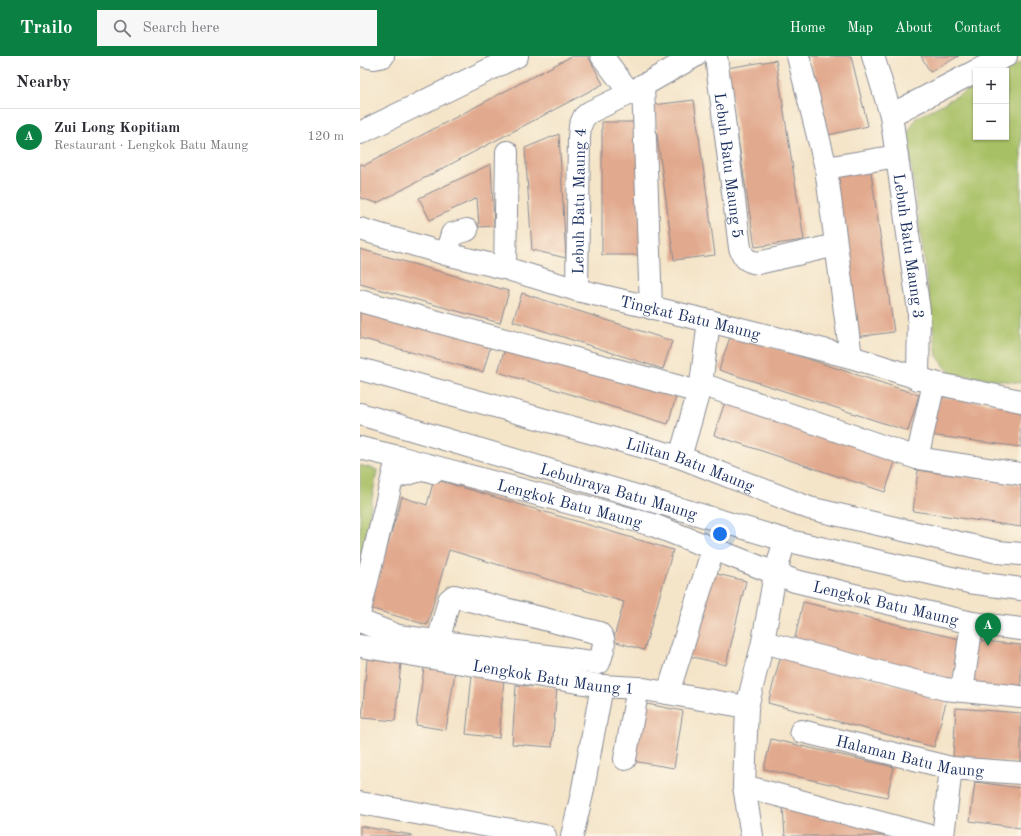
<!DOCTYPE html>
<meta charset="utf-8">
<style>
body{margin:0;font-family:"Old Standard TT",serif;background:#f7f7f7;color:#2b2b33}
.controls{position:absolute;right:12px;top:12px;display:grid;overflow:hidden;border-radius:0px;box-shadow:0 1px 3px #0004}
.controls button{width:36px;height:36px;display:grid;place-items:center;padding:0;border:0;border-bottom:1px solid #e1e1e2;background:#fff;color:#2b2b33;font:20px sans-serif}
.you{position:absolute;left:360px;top:478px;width:14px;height:14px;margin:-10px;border:3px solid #fff;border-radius:50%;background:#1a73e8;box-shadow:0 0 0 6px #1a73e833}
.badge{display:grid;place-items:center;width:26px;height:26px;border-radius:50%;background:#0b8043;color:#fff;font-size:13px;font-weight:700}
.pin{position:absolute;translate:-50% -33px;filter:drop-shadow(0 1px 2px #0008)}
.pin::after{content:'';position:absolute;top:21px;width:14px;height:12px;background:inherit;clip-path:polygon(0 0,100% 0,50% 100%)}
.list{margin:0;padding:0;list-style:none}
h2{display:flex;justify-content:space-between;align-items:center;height:52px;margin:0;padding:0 16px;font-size:17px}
h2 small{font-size:13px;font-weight:400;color:#7c7c81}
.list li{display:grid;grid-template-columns:26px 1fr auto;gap:12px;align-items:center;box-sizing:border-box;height:56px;padding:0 16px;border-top:1px solid #e1e1e2}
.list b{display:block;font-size:15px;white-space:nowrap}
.list p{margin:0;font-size:13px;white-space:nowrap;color:#7c7c81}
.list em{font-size:13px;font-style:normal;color:#7c7c81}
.icon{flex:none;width:22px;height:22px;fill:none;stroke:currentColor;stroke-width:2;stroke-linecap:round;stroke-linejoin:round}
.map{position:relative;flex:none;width:661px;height:780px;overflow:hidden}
header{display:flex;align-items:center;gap:24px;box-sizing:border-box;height:56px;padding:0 20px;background:#0b8043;color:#fff}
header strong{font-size:19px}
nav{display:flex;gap:22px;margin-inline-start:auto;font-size:14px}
.search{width:280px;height:36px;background:#f7f7f7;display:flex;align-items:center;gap:10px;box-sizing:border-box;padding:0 14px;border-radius:0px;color:#7c7c81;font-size:15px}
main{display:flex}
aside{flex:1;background:#fff}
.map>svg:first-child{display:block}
</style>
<header>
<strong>Trailo</strong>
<div class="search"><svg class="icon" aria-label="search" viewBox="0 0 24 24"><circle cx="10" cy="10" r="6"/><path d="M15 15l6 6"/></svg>Search here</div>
<nav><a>Home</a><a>Map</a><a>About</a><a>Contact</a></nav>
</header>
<main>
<aside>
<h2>Nearby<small></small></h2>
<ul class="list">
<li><span class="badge">A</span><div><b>Zui Long Kopitiam</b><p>Restaurant · Lengkok Batu Maung</p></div><em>120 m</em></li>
</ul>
</aside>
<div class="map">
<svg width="661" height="780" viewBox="0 0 661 780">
<rect width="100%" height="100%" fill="#fcf5e5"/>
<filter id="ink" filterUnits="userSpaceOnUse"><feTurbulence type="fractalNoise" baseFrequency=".025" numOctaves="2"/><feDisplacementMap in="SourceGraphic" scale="8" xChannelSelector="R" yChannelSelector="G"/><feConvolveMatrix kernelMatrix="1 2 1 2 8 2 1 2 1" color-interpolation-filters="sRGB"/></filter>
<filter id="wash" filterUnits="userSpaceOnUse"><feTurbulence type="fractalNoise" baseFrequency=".012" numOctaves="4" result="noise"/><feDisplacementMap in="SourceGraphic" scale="16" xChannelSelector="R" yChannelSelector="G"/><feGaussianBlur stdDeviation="0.9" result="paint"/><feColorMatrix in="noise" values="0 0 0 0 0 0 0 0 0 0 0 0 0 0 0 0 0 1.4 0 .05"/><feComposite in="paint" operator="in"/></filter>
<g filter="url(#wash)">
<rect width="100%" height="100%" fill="#f4e4c8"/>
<path fill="#a7c065" stroke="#617862" d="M661,6V327L591,318L577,300L547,79L556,62L616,30V81H646V15H644Z
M0,409L17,414L0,513Z"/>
<g id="blocks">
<path fill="#e1a98d" d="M212,0H228L243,28L17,147L0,142V108L5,109Z
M450,0H491L508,70L468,79Z
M561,0H599L570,16Z
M416,4L444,184L395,191L367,12Z
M334,44L355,199L314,204L293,49Z
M242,66H280L281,199H242Z
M199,78L206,202L172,194L165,92Z
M131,108L134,170L119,171L117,142L70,164L59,142Z
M510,110L534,276L495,281L471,115Z
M0,193L149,235L140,267L0,228Z
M162,237L312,285L303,313L153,265Z
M0,249L132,286L123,316L0,282Z
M371,278L559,339L548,375L359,314Z
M146,289L316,341L308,368L138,316Z
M574,340L661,351V391L569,379Z
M366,343L537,400L525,436L354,379Z
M558,414L661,429V471L553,455Z
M74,423L313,494L284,594L253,585L264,546L89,494L67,569L9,552L42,441L67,449Z
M349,516L386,525L366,609L329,600Z
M443,546L599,583L593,626L433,591Z
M613,584L661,589V637L611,632Z
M421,599L587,643L574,691L408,647Z
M7,603L41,607L35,665L2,662Z
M64,612L95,616L86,674L56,669Z
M112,619L144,623L139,682L106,678Z
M156,629L197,632L192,691L152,688Z
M282,647L323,655L314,712L272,705Z
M596,652L661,657V707L593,702Z
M411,683L534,711L527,741L404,713Z
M615,726L661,732V772L610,765Z
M423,752L552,779V780H425Z
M0,770L52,779V780H0Z"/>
</g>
</g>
<g filter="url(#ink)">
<use href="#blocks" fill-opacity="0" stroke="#888a93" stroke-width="1"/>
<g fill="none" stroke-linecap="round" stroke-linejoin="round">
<g stroke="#888a93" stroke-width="24">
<g id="minor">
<path d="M5,0L14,2L23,0"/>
<path d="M242,0L270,37"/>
<path id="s1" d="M356,0L380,192C384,203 387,205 398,207L476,189"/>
<path d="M438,0L466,112L491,301"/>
<path id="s2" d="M513,0L531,59L559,255L558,323"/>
<path d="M616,15L646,0"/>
<path d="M283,29L291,252"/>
<path d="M531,59L616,15"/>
<path d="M0,77L157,0"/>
<path d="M466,112L537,100"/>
<path id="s3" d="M0,173L86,198L145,212L217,234L349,265L491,301L574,327L661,345"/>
<path d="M86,198L92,178L107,174"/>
<path d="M145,212L147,96"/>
<path id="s4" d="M217,234L219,82L220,70L224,61L230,56L270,37L335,0"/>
<path d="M0,245L339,336"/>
<path id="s5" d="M0,313L320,401L449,452L638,496L661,498"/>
<path d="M341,328L557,402L661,418"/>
<path id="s6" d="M0,358L425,484L609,526L661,533"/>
<path id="s7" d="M0,392L38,401L293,469L435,525L612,567L661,573"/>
<path d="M320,401L341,328L349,265"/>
<path d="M557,402L574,327"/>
<path d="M33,422L65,413L74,416"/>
<path d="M0,554L36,407"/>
<path d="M0,565L38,580L239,607C242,597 248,585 239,577L94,540L89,544L78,586"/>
<path d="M403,586L585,633L661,641"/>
<path id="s8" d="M0,590L242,630L278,632L387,651"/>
<path d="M602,635L612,567"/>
<path d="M308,637L353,493"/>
<path id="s9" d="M441,675L591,712L661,717"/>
<path d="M265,703L278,632"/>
<path d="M384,730L570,780"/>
<path d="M0,747L185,780"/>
<path d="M212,780L222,738L242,630"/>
<path d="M392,780L384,730L387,651L403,586L415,518L425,484"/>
<path d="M583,780L591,712"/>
</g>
</g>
<use href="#minor" stroke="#fff" stroke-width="22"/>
</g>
</g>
<g text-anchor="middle" stroke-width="3" stroke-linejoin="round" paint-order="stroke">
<g font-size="16" fill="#1b2f5e" stroke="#fcf5e5">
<text dy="6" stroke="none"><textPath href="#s1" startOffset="110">Lebuh Batu Maung 5</textPath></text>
<text dy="6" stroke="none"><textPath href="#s4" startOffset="89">Lebuh Batu Maung 4</textPath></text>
<text dy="6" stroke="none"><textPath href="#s2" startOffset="194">Lebuh Batu Maung 3</textPath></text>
<text dy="6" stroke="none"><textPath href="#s3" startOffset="342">Tingkat Batu Maung</textPath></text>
<text dy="6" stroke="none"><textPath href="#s5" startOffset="344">Lilitan Batu Maung</textPath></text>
<text dy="6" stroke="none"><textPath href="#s6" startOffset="270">Lebuhraya Batu Maung</textPath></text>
<text dy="6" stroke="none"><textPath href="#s7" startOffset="217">Lengkok Batu Maung</textPath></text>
<text dy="6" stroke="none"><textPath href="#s7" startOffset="549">Lengkok Batu Maung</textPath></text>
<text dy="6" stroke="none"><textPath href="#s8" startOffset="196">Lengkok Batu Maung 1</textPath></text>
<text dy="6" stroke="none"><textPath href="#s9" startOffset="112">Halaman Batu Maung</textPath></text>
</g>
</g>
</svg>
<div class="controls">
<button>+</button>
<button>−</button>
</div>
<div class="you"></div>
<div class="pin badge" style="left:628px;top:590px">A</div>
</div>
</main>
